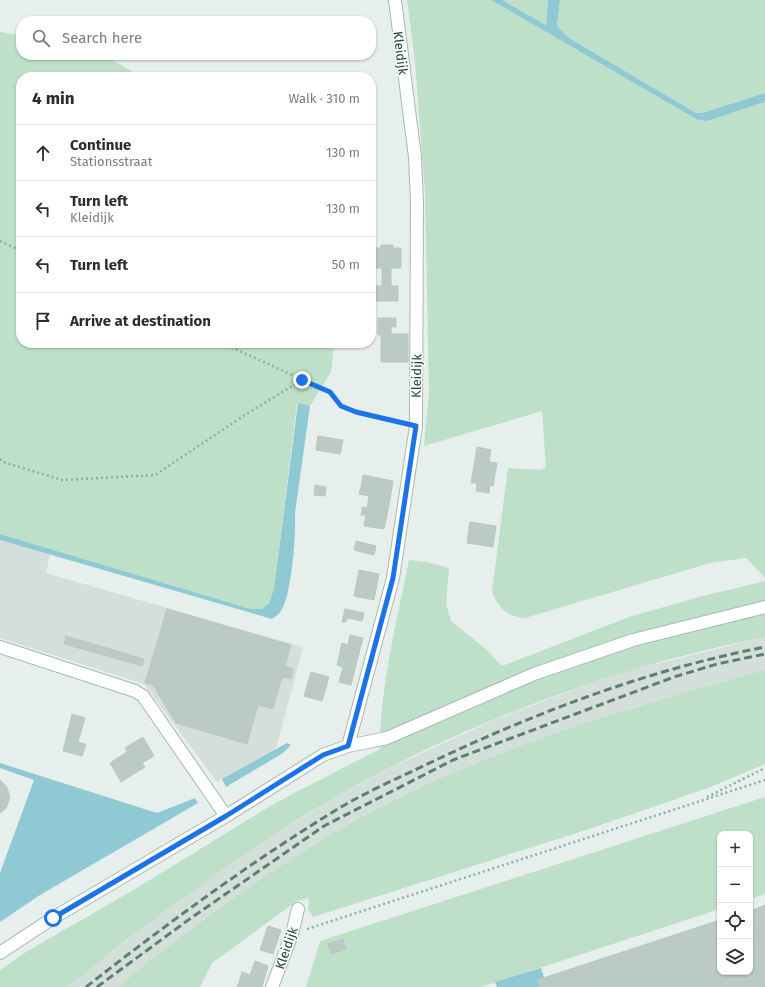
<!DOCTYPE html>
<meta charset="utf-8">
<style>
body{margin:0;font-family:"Fira Sans",sans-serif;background:#f2f2f3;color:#2b2b33}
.controls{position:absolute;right:12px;bottom:12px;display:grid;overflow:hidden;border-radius:8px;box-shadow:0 1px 3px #0004}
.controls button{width:36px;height:36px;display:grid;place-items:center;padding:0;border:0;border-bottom:1px solid #e1e1e2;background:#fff;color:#2b2b33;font:20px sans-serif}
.stop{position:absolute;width:12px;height:12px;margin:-9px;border:3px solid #1a73e8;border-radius:50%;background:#fff}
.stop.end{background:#1a73e8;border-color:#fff;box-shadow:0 1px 4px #0008}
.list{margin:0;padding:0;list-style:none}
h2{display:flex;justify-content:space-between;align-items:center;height:52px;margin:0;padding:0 16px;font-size:17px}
h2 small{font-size:13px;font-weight:400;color:#7c7c81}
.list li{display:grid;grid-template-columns:26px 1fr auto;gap:12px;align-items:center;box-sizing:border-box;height:56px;padding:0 16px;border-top:1px solid #e1e1e2}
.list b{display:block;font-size:15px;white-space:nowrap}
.list p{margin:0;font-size:13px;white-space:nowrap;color:#7c7c81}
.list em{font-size:13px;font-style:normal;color:#7c7c81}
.icon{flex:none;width:22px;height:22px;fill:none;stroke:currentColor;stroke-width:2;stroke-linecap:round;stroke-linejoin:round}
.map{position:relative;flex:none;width:765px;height:987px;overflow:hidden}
.search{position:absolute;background:#fff;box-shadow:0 1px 3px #0004;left:16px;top:16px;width:360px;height:44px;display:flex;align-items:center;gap:10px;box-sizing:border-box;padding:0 14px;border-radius:16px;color:#7c7c81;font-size:15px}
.panel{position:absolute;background:#fff;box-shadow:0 1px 3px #0004;left:16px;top:72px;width:360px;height:276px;border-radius:16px}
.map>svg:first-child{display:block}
</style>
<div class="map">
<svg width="765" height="987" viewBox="0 0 765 987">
<rect width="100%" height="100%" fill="#e6efeb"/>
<path fill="#d4dfda" d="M0,540L50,554L46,573L303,647L276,749L217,782L144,684L0,638Z
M765,637V670L631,708L505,752L460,771L348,825L295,858L227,904L118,987H66L214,874L277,833L339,795L396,765L494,720L575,689L628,671Z"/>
<path fill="#bfe0c8" d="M407,0H491L702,121L765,102V578L746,558L710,563L525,618C507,617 498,608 492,591L508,468L541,470L546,467L542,411L424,446L429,392L425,193L415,62Z
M502,0H548L546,25Z
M560,0H765V93L702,113H696L569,38L557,26Z
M0,32L21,35V55H104L141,77H21V343H334L331,372L310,406L297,403L274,590L269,603L262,609H251L0,534Z
M409,560L427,562L449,568L446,604L451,621L487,650L502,666L629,617L699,597L765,581V637C618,666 469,721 339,795C260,840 188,894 116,948C107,955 72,986 65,987C49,987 18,987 0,987V970L26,952L135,889L277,802L380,749C380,686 397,621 409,560Z
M765,670V764L708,788L586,830L313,917L308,909L309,898L297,901L212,963L200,987H118C190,928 267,871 348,825C475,753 625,708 765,670Z
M765,797V894L750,899V834H720V909L481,987H306L320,941Z"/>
<path fill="#8ec9d4" d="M491,0H502L546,25L548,0H560L557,26L569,38L696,113H702L765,93V102L707,121L698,120Z
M298,403L310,406L295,513C296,533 292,595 281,611C279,614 275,617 272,619L0,540V534L251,609H262L269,603L274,589Z
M287,743L291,745L283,753L226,787L222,779Z
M0,763L157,813L195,798L198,803L40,895L0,922V873L34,780L0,768Z
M541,968L547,987H497L495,982Z"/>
<path fill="#bbcac4" stroke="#b8c9c2" d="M381,245H393V248H401V268H391V286H398V301H374V286H382V268H372L371,251L372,248H381Z
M378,318H396V327L378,326Z
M378,326L391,327V334H408V362H381V335H378Z
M318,436L343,440L340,454L316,450Z
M477,447L491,450L489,462L497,463L493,486L490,485L489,493L476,491L477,483H471Z
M363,475L393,481L390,499L377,497L379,491L361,487Z
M315,485L326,487L325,496L314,495Z
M361,487L379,491L377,497L390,499L387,515L362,511V507L367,508L369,496L359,494Z
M362,511L387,515L384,529L364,526L366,515H361Z
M470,522L496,526L493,547L467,543Z
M356,541L376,546L374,555L354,550Z
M359,570L379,574L374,600L354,596Z
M167,609L291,645L273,709L258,705L247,744L176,723L153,685L145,683Z
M345,609L364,613L362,621L347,618L346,622H342Z
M350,635L363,638L357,661L339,657L342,643L348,645Z
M66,636L144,659L142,666L64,644Z
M339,657L357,661L351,685L339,682L343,667L337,665Z
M285,666L293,669L291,679L282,677Z
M311,672L329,677L322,701L304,696Z
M72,714L85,718L78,742L86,744L82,756L63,751Z
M143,737L154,756L142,763L145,767L121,782L110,763L127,752L125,748Z
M0,780L7,787L10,798L6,808L0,813Z
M765,905V955L750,911Z
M750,911L765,955V987H540L537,980L720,920V972H750Z
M268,926L281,930L273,954L260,950Z
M343,939L346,949L331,954L328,944Z
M255,961L268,966L262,987H255L239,982L242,972L250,975Z
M239,982L247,985L255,987H237Z"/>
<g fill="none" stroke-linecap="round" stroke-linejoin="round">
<g stroke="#a8b8b2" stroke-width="14">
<path id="minor" d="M0,647L135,691L143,696L226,816
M348,746L393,578L416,426L417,202L415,157L395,0
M0,953L53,918L226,816L323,755L348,746L387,738L534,674L633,640L765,607
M272,987L292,934L298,909"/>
</g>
<path stroke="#86b3a5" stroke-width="2.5" stroke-dasharray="2 3" stroke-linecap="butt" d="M0,241L21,251
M222,343L330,392L341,406L356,412L402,423
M0,459L3,462L62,480L155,475L248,413L302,380
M707,797L765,768
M307,929L765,780"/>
<use href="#minor" stroke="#fff" stroke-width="12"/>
<path stroke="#5f7d75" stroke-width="3" stroke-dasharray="8 4" stroke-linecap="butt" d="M86,987C168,923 252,861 341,807C372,789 405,775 438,759C542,710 652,669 765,647
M97,987L191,918L324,826L453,760L674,677L717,664L765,654"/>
</g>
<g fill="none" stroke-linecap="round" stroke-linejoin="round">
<path stroke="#1a73e8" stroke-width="5" d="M53,918L226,816L323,755L348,746L393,578L416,426L356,412L341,406L330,392L302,380"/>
</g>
<g text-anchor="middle" stroke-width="3" stroke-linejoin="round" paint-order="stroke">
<g font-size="13" fill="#24423a" stroke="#f7fbf9">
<text transform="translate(401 53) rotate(83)" y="5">Kleidijk</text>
<text transform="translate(416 376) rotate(-89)" y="5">Kleidijk</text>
<text transform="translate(286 948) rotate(-71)" y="5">Kleidijk</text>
</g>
</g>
</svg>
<div class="controls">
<button>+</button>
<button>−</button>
<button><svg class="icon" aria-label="locate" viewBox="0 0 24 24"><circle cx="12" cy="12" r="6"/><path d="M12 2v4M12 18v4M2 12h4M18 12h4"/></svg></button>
<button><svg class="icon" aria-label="layers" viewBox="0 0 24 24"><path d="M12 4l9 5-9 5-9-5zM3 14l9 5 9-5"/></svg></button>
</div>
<div class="stop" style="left:53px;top:918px"></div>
<div class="stop end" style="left:302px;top:380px"></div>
<div class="search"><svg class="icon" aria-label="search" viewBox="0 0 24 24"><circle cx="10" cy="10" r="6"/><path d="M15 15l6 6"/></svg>Search here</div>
<section class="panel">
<h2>4 min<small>Walk · 310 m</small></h2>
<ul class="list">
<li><svg class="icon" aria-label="ahead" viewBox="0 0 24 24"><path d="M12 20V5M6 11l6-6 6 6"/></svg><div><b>Continue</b><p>Stationsstraat</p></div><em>130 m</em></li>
<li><svg class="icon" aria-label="left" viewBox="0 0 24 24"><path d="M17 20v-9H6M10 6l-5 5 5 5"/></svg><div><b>Turn left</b><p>Kleidijk</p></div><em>130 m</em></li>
<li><svg class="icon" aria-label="left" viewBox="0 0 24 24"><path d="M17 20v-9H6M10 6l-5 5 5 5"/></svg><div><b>Turn left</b></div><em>50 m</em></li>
<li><svg class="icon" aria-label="arrive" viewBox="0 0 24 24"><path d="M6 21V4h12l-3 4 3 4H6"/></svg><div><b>Arrive at destination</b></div></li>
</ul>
</section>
</div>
